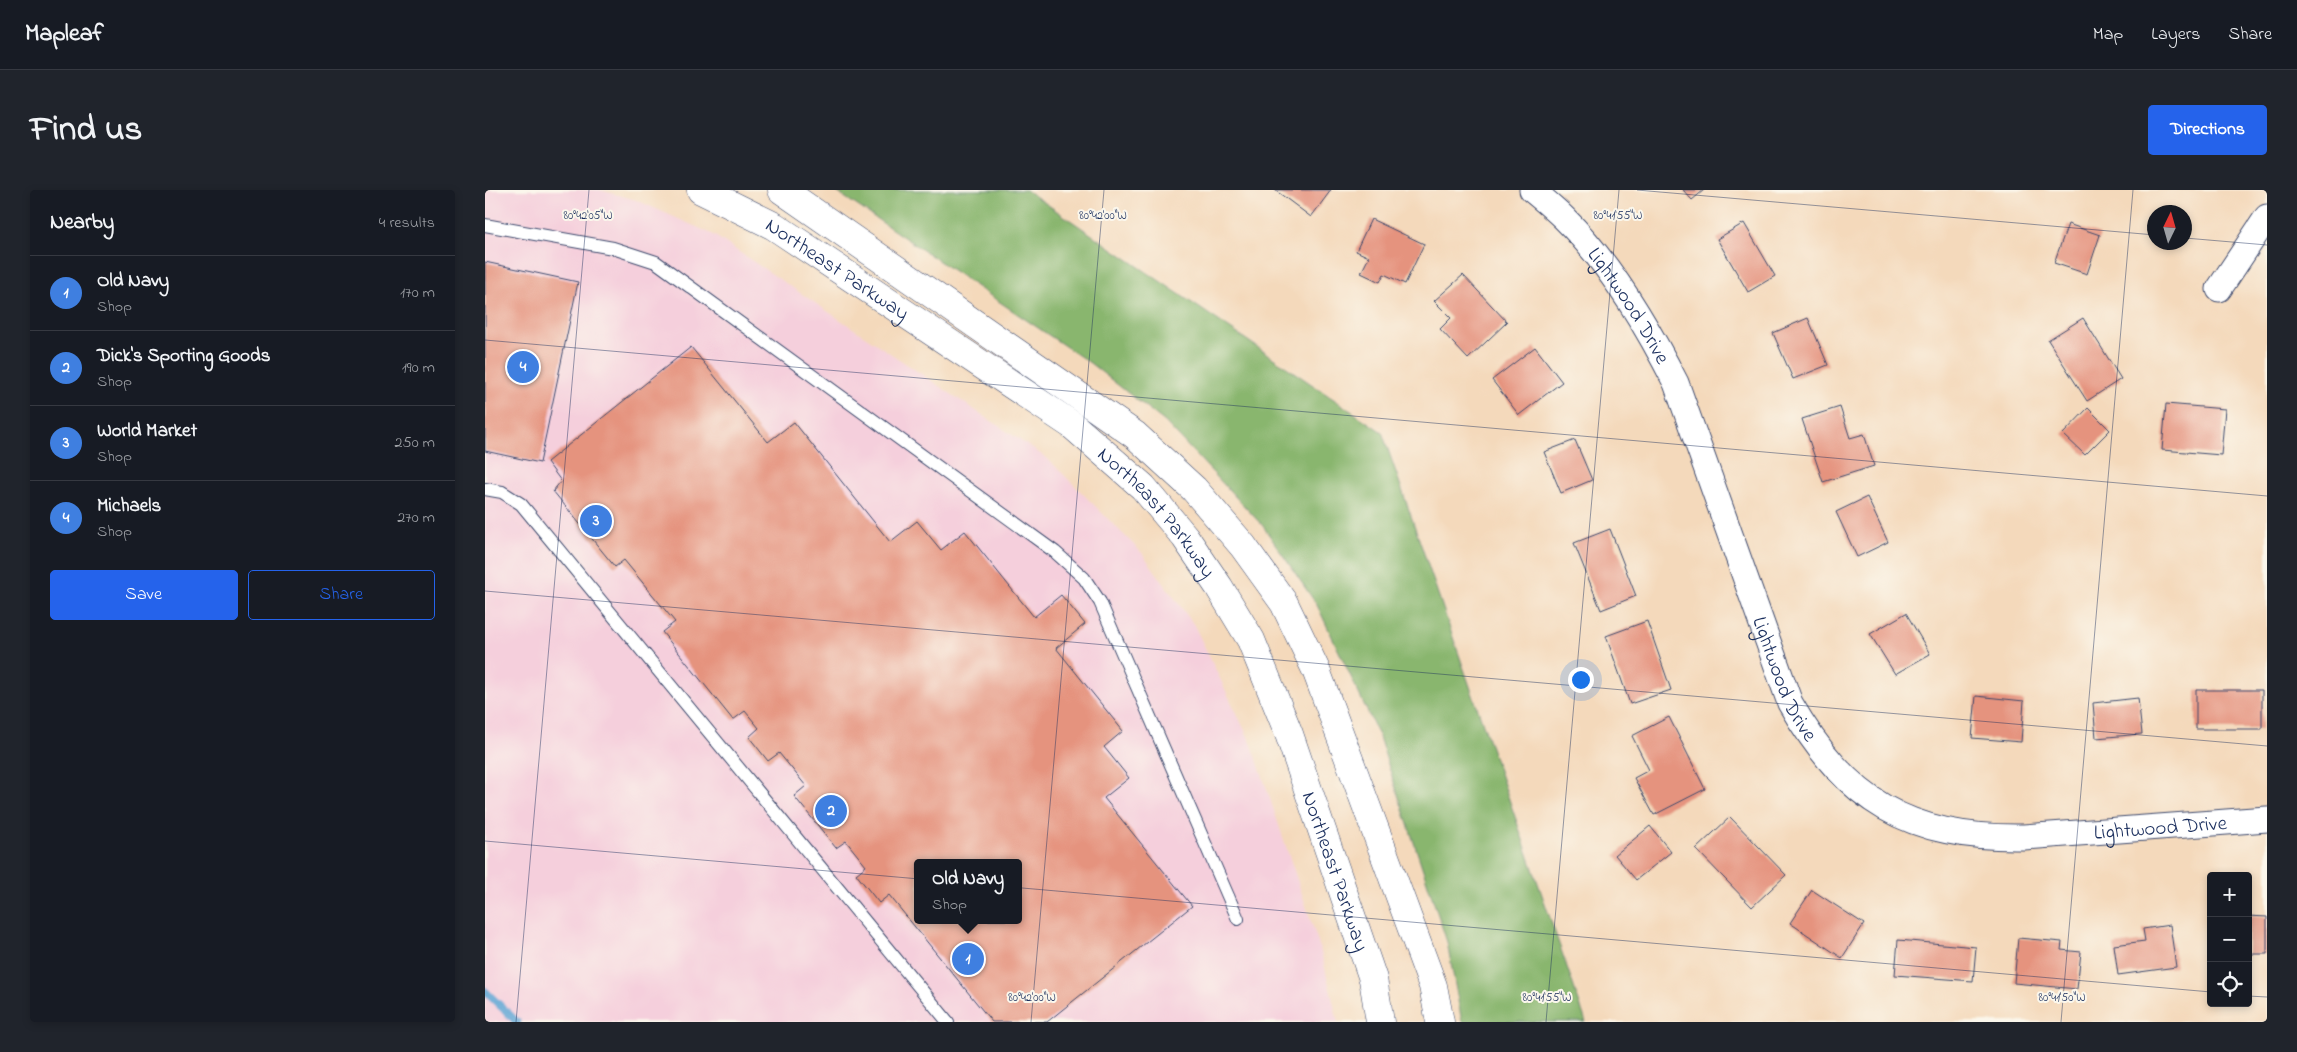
<!DOCTYPE html>
<meta charset="utf-8">
<style>
body{margin:0;font-family:"Indie Flower",sans-serif;background:#20242c;color:#f1f3f6}
.controls{position:absolute;right:15px;bottom:15px;display:grid;overflow:hidden;border-radius:5px;box-shadow:0 2px 8px #0003}
.controls button{width:45px;height:45px;display:grid;place-items:center;padding:0;border:0;border-bottom:1px solid #363941;background:#171b24;color:#f1f3f6;font:25px sans-serif}
.compass{position:absolute;left:1662px;top:15px;width:45px;height:45px;border-radius:50%;background:#171b24;box-shadow:0 2px 8px #0003;rotate:5deg}
.you{position:absolute;left:1095px;top:489px;width:18px;height:18px;margin:-12px;border:4px solid #fff;border-radius:50%;background:#1a73e8;box-shadow:0 0 0 8px #1a73e833}
.badge{display:grid;place-items:center;width:32px;height:32px;border-radius:50%;background:#2563eb;color:#fff;font-size:16px;font-weight:700}
.pin{position:absolute;translate:-50% -50%;border:2px solid #fff;box-shadow:0 1px 5px #0006}
.popup{position:absolute;left:429px;top:669px;width:108px;height:65px;box-sizing:border-box;display:grid;place-content:center;border-radius:5px;background:#171b24;filter:drop-shadow(0 1px 4px #0005);font-size:16px;white-space:nowrap;color:#9ea1a6}
.popup b{font-size:19px;color:#f1f3f6}
.popup::after{content:'';position:absolute;left:50%;top:100%;margin-left:-10px;border:10px solid transparent;border-top-color:#171b24}
.list{margin:0;padding:0;list-style:none}
h2{display:flex;justify-content:space-between;align-items:center;height:65px;margin:0;padding:0 20px;font-size:21px}
h2 small{font-size:16px;font-weight:400;color:#9ea1a6}
.list li{display:grid;grid-template-columns:32px 1fr auto;gap:15px;align-items:center;box-sizing:border-box;height:75px;padding:0 20px;border-top:1px solid #363941}
.list b{display:block;font-size:19px;white-space:nowrap}
.list p{margin:0;font-size:16px;white-space:nowrap;color:#9ea1a6}
.list em{font-size:16px;font-style:normal;color:#9ea1a6}
.actions{display:flex;gap:10px;padding:15px 20px}
.actions a{flex:1;padding:11px 0;border:1px solid #2563eb;border-radius:5px;text-align:center;font-size:18px;color:#2563eb}
.actions .main{background:#2563eb;color:#fff}
.icon{flex:none;width:28px;height:28px;fill:none;stroke:currentColor;stroke-width:2;stroke-linecap:round;stroke-linejoin:round}
.map{position:relative;flex:none;width:1782px;height:832px;overflow:hidden;border-radius:5px}
header{display:flex;align-items:center;gap:30px;box-sizing:border-box;height:70px;padding:0 25px;background:#171b24;border-bottom:1px solid #363941}
header strong{font-size:24px}
nav{display:flex;gap:28px;margin-inline-start:auto;font-size:18px}
.intro{display:flex;align-items:center;justify-content:space-between;box-sizing:border-box;height:120px;padding:0 30px}
h1{margin:0;font-size:35px}
.button{padding:12px 22px;border-radius:5px;background:#2563eb;color:#fff;font-size:18px;font-weight:700}
main{display:flex;gap:30px;padding:0 30px}
aside{flex:1;background:#171b24;border-radius:5px;box-shadow:0 2px 8px #0003}
.map>svg:first-child{display:block}
</style>
<header>
<strong>Mapleaf</strong>
<nav><a>Map</a><a>Layers</a><a>Share</a></nav>
</header>
<div class="intro"><h1>Find us</h1><a class="button">Directions</a></div>
<main>
<aside>
<h2>Nearby<small>4 results</small></h2>
<ul class="list">
<li><span class="badge" style="background:#3f7fe0">1</span><div><b>Old Navy</b><p>Shop</p></div><em>170 m</em></li>
<li><span class="badge" style="background:#3f7fe0">2</span><div><b>Dick's Sporting Goods</b><p>Shop</p></div><em>190 m</em></li>
<li><span class="badge" style="background:#3f7fe0">3</span><div><b>World Market</b><p>Shop</p></div><em>250 m</em></li>
<li><span class="badge" style="background:#3f7fe0">4</span><div><b>Michaels</b><p>Shop</p></div><em>270 m</em></li>
</ul>
<div class="actions"><a class="main">Save</a><a>Share</a></div>
</aside>
<div class="map">
<svg width="1782" height="832" viewBox="0 0 1782 832">
<rect width="100%" height="100%" fill="#fbf7ec"/>
<filter id="ink" filterUnits="userSpaceOnUse"><feTurbulence type="fractalNoise" baseFrequency=".02" numOctaves="2"/><feDisplacementMap in="SourceGraphic" scale="10" xChannelSelector="R" yChannelSelector="G"/><feConvolveMatrix kernelMatrix="1 2 1 2 8 2 1 2 1" color-interpolation-filters="sRGB"/></filter>
<filter id="wash" filterUnits="userSpaceOnUse"><feTurbulence type="fractalNoise" baseFrequency=".0096" numOctaves="4" result="noise"/><feDisplacementMap in="SourceGraphic" scale="20" xChannelSelector="R" yChannelSelector="G"/><feGaussianBlur stdDeviation="1.12" result="paint"/><feColorMatrix in="noise" values="0 0 0 0 0 0 0 0 0 0 0 0 0 0 0 0 0 1.4 0 .05"/><feComposite in="paint" operator="in"/></filter>
<g filter="url(#wash)">
<rect width="100%" height="100%" fill="#f4d9bb"/>
<path fill="#f5cfdc" fill-rule="evenodd" d="M0,0H115L151,10L227,44L563,269L657,363L709,435L767,555L835,758L853,832H0ZM433,673H533V730H433Z"/>
<path fill="#89b66e" stroke="#527266" d="M349,0H541L897,242L1101,832H977L962,752L893,544L832,415L778,336L680,232L605,173Z"/>
<g fill="none" stroke-linecap="round" stroke-linejoin="round">
<path stroke="#5ea4d4" stroke-width="8" d="M0,801L32,832"/>
</g>
<g id="blocks">
<path fill="#e5937e" fill-rule="evenodd" d="M790,0H846L826,27Z
M1198,0H1219L1207,10Z
M886,29L939,54L920,94L899,84L895,92L876,83L884,67L871,61Z
M1259,33L1290,86L1263,102L1232,49Z
M1583,34L1615,45L1602,84L1569,73Z
M0,72L93,92L55,273L0,261Z
M978,85L1022,132L983,169L955,139L966,128L949,111Z
M1323,128L1343,175L1308,189L1288,143Z
M1598,128L1636,189L1602,211L1563,150Z
M206,157L283,252L309,232L405,352L432,331L456,360L480,341L549,427L576,405L600,434L571,458L638,541L619,557L644,588L619,608L707,716L562,832H507L404,705L394,713L371,684L381,676L361,651L351,658L309,606L321,596L294,563L283,571L264,547L274,538L260,521L248,530L177,442L190,432L139,370L130,377L68,301L76,291L62,272ZM433,673H533V730H433Z
M1050,157L1077,192L1034,225L1007,190Z
M1681,214L1740,219L1736,265L1677,260Z
M1355,217L1365,248L1379,244L1389,276L1338,292L1317,229Z
M1603,218L1625,240L1600,265L1578,244Z
M1090,250L1107,290L1076,303L1059,262Z
M1382,307L1403,352L1372,367L1351,322Z
M1125,339L1151,406L1116,420L1089,353Z
M1421,423L1445,464L1410,484L1385,444Z
M1162,431L1186,500L1145,514L1121,446Z
M1711,500H1777V539H1711Z
M1491,506L1539,511L1536,552L1487,548Z
M1653,508L1657,544L1611,548L1608,513Z
M1184,527L1220,599L1169,625L1149,588L1164,580L1147,546Z
M1245,627L1301,685L1267,717L1211,659Z
M1165,636L1186,662L1151,690L1130,665Z
M1327,700L1379,734L1357,768L1305,733Z
M1763,726L1782,727V764H1763Z
M1685,735L1691,777L1633,785L1629,755L1660,751L1658,739Z
M1533,748L1577,752L1576,760L1596,762L1592,799L1529,793Z
M1413,750L1491,757L1488,791L1410,785Z"/>
</g>
</g>
<g filter="url(#ink)">
<use href="#blocks" fill-opacity="0" stroke="#3c486c" stroke-width="1"/>
<g fill="none" stroke-linecap="round" stroke-linejoin="round">
<g stroke="#3c486c" stroke-width="14">
<path id="lane" d="M0,35L128,58L171,72L570,362L599,388L615,412L753,729
M0,299L17,302L36,314L463,832"/>
</g>
<g stroke="#3c486c" stroke-width="27">
<g id="street">
<path id="s1" d="M1047,0C1058,9 1069,18 1079,28C1123,71 1163,138 1191,193L1305,513C1362,612 1424,649 1539,647L1782,629"/>
<path d="M1734,99L1782,27"/>
</g>
</g>
<g stroke="#3c486c" stroke-width="29">
<g id="secondary">
<path id="s2" d="M216,0L289,36L587,235L658,297L700,347L734,397L766,450L804,544L888,789L895,832"/>
<path d="M297,0L650,245L709,299L758,356L799,413L831,480L948,796L955,832"/>
</g>
</g>
<use href="#lane" stroke="#fff" stroke-width="12"/>
<use href="#street" stroke="#fff" stroke-width="25"/>
<use href="#secondary" stroke="#fff" stroke-width="28"/>
</g>
</g>
<path fill="none" stroke="#1b2f5e" stroke-width="1" stroke-opacity="0.45" d="M1152,0L1670,45M1700,48L1782,55M0,150L1782,306M0,401L1782,556M0,651L1726,802M1763,806L1782,807M31,832L104,0M546,832L619,0M1061,832L1134,0M1576,832L1648,0"/>
<g text-anchor="middle" stroke-width="4" stroke-linejoin="round" paint-order="stroke">
<g font-size="21" fill="#1b2f5e" stroke="#fbf7ec">
<text dy="7" stroke="none"><textPath href="#s2" startOffset="158">Northeast Parkway</textPath></text>
<text dy="7" stroke="none"><textPath href="#s1" startOffset="152">Lightwood Drive</textPath></text>
<text dy="7" stroke="none"><textPath href="#s2" startOffset="562">Northeast Parkway</textPath></text>
<text dy="7" stroke="none"><textPath href="#s1" startOffset="558">Lightwood Drive</textPath></text>
<text dy="7" stroke="none"><textPath href="#s1" startOffset="1006">Lightwood Drive</textPath></text>
<text dy="7" stroke="none"><textPath href="#s2" startOffset="968">Northeast Parkway</textPath></text>
</g>
</g>
<g font-size="12" text-anchor="middle" fill="#1b2f5e" stroke="#fbf7ec" stroke-width="4" stroke-linejoin="round" paint-order="stroke">
<text x="103" y="29">80°42'05"W</text>
<text x="618" y="29">80°42'00"W</text>
<text x="1133" y="29">80°41'55"W</text>
<text x="547" y="811">80°42'00"W</text>
<text x="1062" y="811">80°41'55"W</text>
<text x="1577" y="811">80°41'50"W</text>
</g>
</svg>
<div class="controls">
<button>+</button>
<button>−</button>
<button><svg class="icon" aria-label="locate" viewBox="0 0 24 24"><circle cx="12" cy="12" r="6"/><path d="M12 2v4M12 18v4M2 12h4M18 12h4"/></svg></button>
</div>
<svg class="compass" viewBox="-18 -18 36 36"><path d="M0-13l5 13h-10z" fill="#e53935"/><path d="M0 13l5-13h-10z" fill="#9ea1a6"/></svg>
<div class="you"></div>
<div class="pin badge" style="left:483px;top:769px;background:#3f7fe0">1</div>
<div class="popup"><b>Old Navy</b>Shop</div>
<div class="pin badge" style="left:346px;top:621px;background:#3f7fe0">2</div>
<div class="pin badge" style="left:111px;top:331px;background:#3f7fe0">3</div>
<div class="pin badge" style="left:38px;top:177px;background:#3f7fe0">4</div>
</div>
</main>
